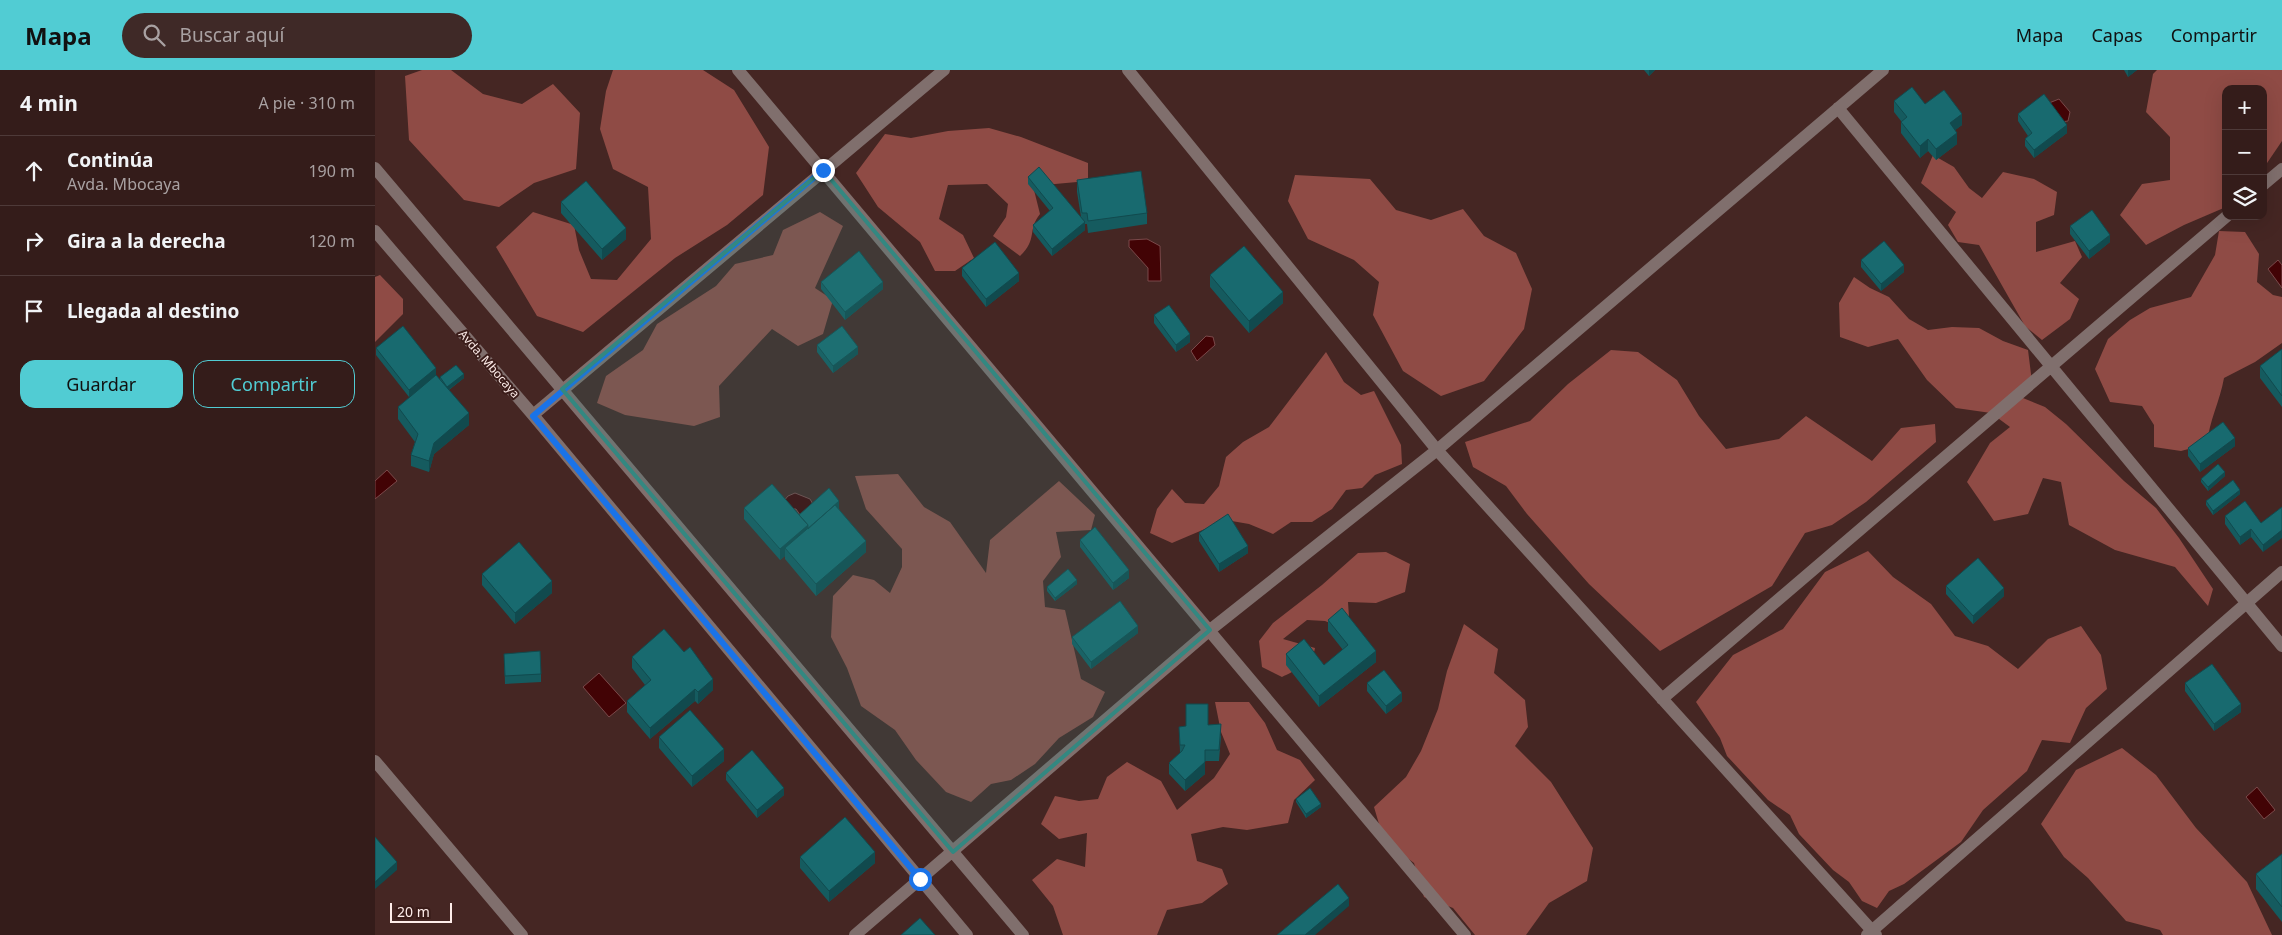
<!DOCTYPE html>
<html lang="es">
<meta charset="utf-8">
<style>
body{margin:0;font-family:"Noto Sans",sans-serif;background:#3f2927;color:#f1f3f6}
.controls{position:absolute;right:15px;top:15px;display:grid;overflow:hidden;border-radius:10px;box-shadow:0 5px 20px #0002}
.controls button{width:45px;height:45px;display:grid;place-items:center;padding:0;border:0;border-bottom:1px solid #4e3a39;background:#341c1a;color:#f1f3f6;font:25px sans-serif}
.scale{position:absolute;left:15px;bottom:12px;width:62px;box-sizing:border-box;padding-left:5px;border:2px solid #feedea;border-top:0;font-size:14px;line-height:18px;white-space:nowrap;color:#feedea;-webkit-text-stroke:4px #3a1c19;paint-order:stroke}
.stop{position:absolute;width:15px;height:15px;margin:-11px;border:4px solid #1a73e8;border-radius:50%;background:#fff}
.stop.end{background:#1a73e8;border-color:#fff;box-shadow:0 1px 5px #0008}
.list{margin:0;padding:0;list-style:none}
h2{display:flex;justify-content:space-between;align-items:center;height:65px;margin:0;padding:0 20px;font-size:21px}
h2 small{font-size:16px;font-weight:400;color:#a9a1a2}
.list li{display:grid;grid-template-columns:32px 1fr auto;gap:15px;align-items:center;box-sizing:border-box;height:70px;padding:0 20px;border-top:1px solid #4e3a39}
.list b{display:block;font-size:19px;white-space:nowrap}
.list p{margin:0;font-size:16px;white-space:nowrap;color:#a9a1a2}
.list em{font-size:16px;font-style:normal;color:#a9a1a2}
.actions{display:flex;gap:10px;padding:15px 20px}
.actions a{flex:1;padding:11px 0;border:1px solid #51ccd3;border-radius:15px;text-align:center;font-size:18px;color:#51ccd3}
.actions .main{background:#51ccd3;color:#111}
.icon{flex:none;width:28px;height:28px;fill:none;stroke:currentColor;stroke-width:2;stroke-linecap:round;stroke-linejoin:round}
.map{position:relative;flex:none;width:1907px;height:865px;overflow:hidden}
header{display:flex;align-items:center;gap:30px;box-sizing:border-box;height:70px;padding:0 25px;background:#51ccd3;color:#111}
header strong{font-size:24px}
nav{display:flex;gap:28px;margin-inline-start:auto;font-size:18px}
.search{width:350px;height:45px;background:#3f2927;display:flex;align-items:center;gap:12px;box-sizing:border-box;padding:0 18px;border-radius:28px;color:#a9a1a2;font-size:19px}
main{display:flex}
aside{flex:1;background:#341c1a}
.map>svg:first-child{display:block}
</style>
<header>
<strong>Mapa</strong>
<div class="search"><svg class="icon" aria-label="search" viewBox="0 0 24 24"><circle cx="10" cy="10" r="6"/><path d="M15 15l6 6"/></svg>Buscar aquí</div>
<nav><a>Mapa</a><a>Capas</a><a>Compartir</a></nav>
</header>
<main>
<aside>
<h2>4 min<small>A pie · 310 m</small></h2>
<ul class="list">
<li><svg class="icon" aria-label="ahead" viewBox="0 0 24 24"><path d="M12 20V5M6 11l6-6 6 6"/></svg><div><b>Continúa</b><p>Avda. Mbocaya</p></div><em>190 m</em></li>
<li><svg class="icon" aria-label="right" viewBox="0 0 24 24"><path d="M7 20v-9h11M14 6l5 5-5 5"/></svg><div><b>Gira a la derecha</b></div><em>120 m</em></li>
<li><svg class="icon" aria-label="arrive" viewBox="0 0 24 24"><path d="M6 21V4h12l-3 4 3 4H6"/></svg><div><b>Llegada al destino</b></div></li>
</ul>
<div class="actions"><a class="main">Guardar</a><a>Compartir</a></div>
</aside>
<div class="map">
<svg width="1907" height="865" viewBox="0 0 1907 865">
<rect width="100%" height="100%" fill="#452623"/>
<path fill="#8f4b45" d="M47,0H76L108,24L147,34L178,14L205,43L201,99L159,113L124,137L89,130L34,70L30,6Z
M238,0H328L359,20L394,77L388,125L352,155L300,188L208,262L162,246L121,177L158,142L199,155L204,180L216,209L242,210L276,169L273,117L238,99L225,59L231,21Z
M1782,0H1907V71L1888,99V19H1851V137L1809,155L1771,175L1745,145L1767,114L1795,110V67L1771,42L1778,4Z
M614,58L646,67L713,93V111L658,116L665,144C652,160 663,169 645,186L618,166L631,147L633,134L612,114L573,115L564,149L588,165L599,188L580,201H560L545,172L503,137L481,103L510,64L536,68L573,61Z
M1558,85L1579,97L1594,118L1607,128L1628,102L1659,109L1682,122L1679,145L1661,152V182L1700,171L1707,187L1685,213L1704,229L1695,249L1667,270L1650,256L1604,175L1583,172L1573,155L1581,142L1546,113Z
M920,105L995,109L1021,140L1056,150L1088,139L1109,166L1141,183L1157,219L1149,259L1109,311L1066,326L1028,301L998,245L1004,212L979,190L933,169L913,131Z
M445,142L468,156L440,218L458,230L448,264L423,276L397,259L344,316L345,347L319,356L250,345L222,333L231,306L268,280L282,254L341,216L360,194L398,185L408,160Z
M1844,161L1870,162L1884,184L1882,212L1898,225L1907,227V273L1880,292L1849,308C1845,331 1834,351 1832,374L1806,381L1779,377V355L1767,336L1735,332L1720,299L1733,269L1755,250L1775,238L1816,227L1840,185Z
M5,205L28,229V244L0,272V207Z
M1479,207L1495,218L1514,227L1534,249L1553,260L1577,257L1604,258L1628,271L1653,280L1657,312L1643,326L1670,337L1691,354L1749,411L1781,438L1804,468L1838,519L1833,536L1800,497L1740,480L1694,455L1686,412L1668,408L1653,444L1619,451L1592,412L1615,373L1635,357L1616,343L1581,338L1552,310L1523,269L1493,277L1465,267L1464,233Z
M1236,280L1263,282L1302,310L1324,346L1351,379L1404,369L1431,346L1497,391L1526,358L1560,354L1561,372L1491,432L1457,455L1430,463L1397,516L1285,581L1214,514L1152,444L1131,416L1098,397L1090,372L1155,351L1193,314Z
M951,282L969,312L986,325L999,321L1026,375L1027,394L1000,405L987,418L971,420L957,439L937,452H916L898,464L874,454L851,450L797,473L775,463L782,439L797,419L810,433L829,434L844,416L851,387L868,372L894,357Z
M523,404L549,437L575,452L611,503L615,470L684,411L720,445L716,460L681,462L686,487L668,511L670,537L690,540L706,609L730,622L718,647L684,668L660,694L636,710L616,714L596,732L571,722L541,690L520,660L486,636L472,598L456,567L458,526L478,505L499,510L515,523L527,497V479L491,439L480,406Z
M1493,481L1518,507L1556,534L1580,566L1613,576L1643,599L1673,569L1706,556L1726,585L1732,619L1711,638L1695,673L1667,670L1652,701L1608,740L1586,772L1529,814L1514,821L1502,838L1487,831L1474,812L1458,800L1424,764L1415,745L1393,730L1352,686L1345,668L1321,632L1358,585L1408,559L1450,502Z
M1011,482L1035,494L1030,522L1001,533L973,532L974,547L965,557L950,551L932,550L908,569L940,578C938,593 919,601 907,607L887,597L884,571L898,553L947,515L983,483Z
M1089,554L1123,579L1119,603L1150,630L1153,657L1140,676L1176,712L1218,778L1212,811L1174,833L1151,865H1100L1078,838L1049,827L1039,793L1009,771L999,737L1031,707L1046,681L1063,639L1072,601Z
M840,632H874L890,653L902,680L925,690L940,710L919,730L913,753L872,760L848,757L816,764L822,791L847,799L853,814L827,833L792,840L782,865H688L678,836L657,810L682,789L710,797L712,763L684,769L666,754L680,726L704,731L723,729L732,707L752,692L786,711L802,740L839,708L855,684L846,662Z
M1747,678L1781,705L1821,758L1872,812L1897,865H1788L1785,860L1751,851L1713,808L1689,787L1666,754L1701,700Z"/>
<path fill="#420305" stroke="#7a494a" d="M1684,29L1695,42L1693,51L1685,52L1674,33Z
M772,169L785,176L786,211H773V198L754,177V170Z
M1903,190L1907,195V218L1893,199Z
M831,266L838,267L840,275L822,291L816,281Z
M12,400L22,411L0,429V411Z
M420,423L435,429L439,436L427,448L421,439H415L408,432L413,426Z
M224,603L251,633L234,647L208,617Z
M1882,717L1900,740L1889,749L1871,727Z"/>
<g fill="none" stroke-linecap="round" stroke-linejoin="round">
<path stroke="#806f6d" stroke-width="12" d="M363,0L1090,865
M753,0L1062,380L1501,865
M1463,38L1907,576
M0,98L648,865
M1888,115L1907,99
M0,161L158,345L592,865
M158,345L569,0
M1287,629L1852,146
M0,691L147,865
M480,865L835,560L1062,380L1508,0
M1492,865L1907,502"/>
</g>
<path fill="#155b5f" d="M1269,0H1280L1274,6Z
M1749,0H1762L1753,7Z
M1519,31L1550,34L1587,55L1580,60L1582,74L1561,90L1553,81L1545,88L1526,63V51L1519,42Z
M1643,44L1692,63L1659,88L1650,76V69L1653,66L1643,51Z
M653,107L706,147L702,122V110L772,143V154L713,163L712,154H710V160L677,186L658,162V155L675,141L653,114Z
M186,132L251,169L227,190L186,143Z
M1695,156L1735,172L1714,189L1695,164Z
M1486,190L1529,202L1506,221L1486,197Z
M587,198L644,211L611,237L587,206Z
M835,205L908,233L874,263L835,217Z
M446,212L508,219L470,250L446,219Z
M779,245L815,272L801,282L779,253Z
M442,275L483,284L458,303L442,282Z
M1,278L61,305L65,310V307L89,308L74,320L94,355L59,384L54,402L36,396V385L40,372L23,349V337L45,319L34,327L1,285Z
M1907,279V337L1885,308V296Z
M1860,376L1825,402L1813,386V378Z
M1850,406L1833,421L1826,412V409Z
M1865,424L1838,445L1831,435V431Z
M1907,437L1888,482L1876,467L1865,475L1850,454V446L1886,453Z
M369,438L424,445L464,438V439L491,482L441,526L410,489V486L405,490L369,449Z
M824,463L873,483L844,502L824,471Z
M705,470L754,508L738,520L705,477Z
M107,504L177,523L140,554L107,515Z
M702,514L680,531L672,521V517Z
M1571,516L1629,526L1598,554L1571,524Z
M953,550L1001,592L944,637L911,595V584L949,595L968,580L953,561Z
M763,563L716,599L697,574V567Z
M129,584L166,604V612L130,614Z
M257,587L338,620L323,634L320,631L275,669L252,642V631L270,615L257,598Z
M992,613L1027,631L1011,644L992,621Z
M1810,613L1866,642L1839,661L1810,621Z
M833,655L846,666L844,691H830V704L810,721L794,704V693L805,683L804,657Z
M284,667L349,691L317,717L284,678Z
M351,703L409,725L382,748L351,710Z
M921,729L946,737L931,748L921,732Z
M1907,784V852L1881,819V804Z
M425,787L500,793L454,832L425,798Z"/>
<path fill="#114a4e" d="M1274,0H1280L1274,6Z
M1753,0H1762L1753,7Z
M1587,44V55L1575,64V53Z
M1692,55V63L1659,88V80Z
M1582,63V74L1561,90V79Z
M1553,69V81L1545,88V76Z
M710,152V160L677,186V179Z
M251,158V169L227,190V179Z
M1735,165V172L1714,189V181Z
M1529,195V202L1506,221V214Z
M644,203V211L611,237V229Z
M508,212V219L470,250V242Z
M908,222V233L874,263V251Z
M815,264V272L801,282V275Z
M483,277V284L458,303V296Z
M61,298V306L34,327V320Z
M89,304V308L72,321V317Z
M94,343V355L59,384L54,402V391L59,373Z
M1860,368V376L1825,402V394Z
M1850,402V406L1833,421V417Z
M1865,420V424L1838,445V441Z
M464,431V438L414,482L410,478V486L405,490V479L433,455Z
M1876,459V467L1865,475V467Z
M1907,460V468L1888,482V475Z
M491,471V482L441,526V514Z
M873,476V483L844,502V494Z
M754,500V508L738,520V513Z
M702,510V514L680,531V528Z
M177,511V523L140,554V543Z
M1629,518V526L1598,554V546Z
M763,556V563L716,599V592Z
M1001,581V592L944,637V626Z
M338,609V620L323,634V622Z
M320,619V631L275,669V658Z
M1027,623V631L1011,644V636Z
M1866,634V642L1839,661V654Z
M349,679V691L317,717V706Z
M830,692V704L810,721V710Z
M409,718V725L382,748V740Z
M946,734V737L931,748V744Z
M500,782V793L454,832V821Z
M22,792V800L0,819V812Z
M974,828V836L940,865H930Z"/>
<path fill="#186a6f" stroke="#114a4e" d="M1537,17L1550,34L1569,20L1587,44L1575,53L1582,63L1561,79L1553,69L1545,76L1526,52L1532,47L1519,31Z
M1669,24L1692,55L1659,80L1650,69L1657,63L1643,44Z
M664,97L710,152L677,179L658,155L678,138L653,107Z
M766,101L772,143L713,151L712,143H707L702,110Z
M211,111L251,158L227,179L186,132Z
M1717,140L1735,165L1714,181L1695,156Z
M1509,171L1529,195L1506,214L1486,190Z
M620,172L644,203L611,229L587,198Z
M869,176L908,222L874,251L835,205Z
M484,181L508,212L470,242L446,212Z
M794,235L815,264L801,275L779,245Z
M28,256L61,298L34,320L1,278Z
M467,256L483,277L458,296L442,275Z
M1907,279V326L1885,296Z
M81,295L89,304L72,317L65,307Z
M61,305L94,343L59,373L54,391L36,385L43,364L23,337Z
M1848,352L1860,368L1825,394L1813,378Z
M1843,394L1850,402L1833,417L1826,409Z
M1858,410L1865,420L1838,441L1831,431Z
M397,414L433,455L405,479L369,438Z
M454,418L464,431L433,459V455L424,445Z
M1870,431L1886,453L1907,437V460L1888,475L1876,459L1865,467L1850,446Z
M460,435L491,471L441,514L410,478Z
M853,444L873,476L844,494L824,463Z
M720,457L754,500L738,513L705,470Z
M144,472L177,511L140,543L107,504Z
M1603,488L1629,518L1598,546L1571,516Z
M693,499L702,510L680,528L672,517Z
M745,531L763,556L716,592L697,567Z
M967,538L1001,581L944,626L911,584L929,569L949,595L973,575L953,550Z
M289,559L309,582L315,577L338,609L323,622L320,619L275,658L252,631L276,610L257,587Z
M165,581L166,604L130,606L129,584Z
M1837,594L1866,634L1839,654L1810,613Z
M1009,600L1027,623L1011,636L992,613Z
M811,634H833V655L846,654L844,680H830V692L810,710L794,693L807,681L810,675H805L804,657L811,656Z
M315,640L349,679L317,706L284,667Z
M377,680L409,718L382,740L351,703Z
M935,718L946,734L931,744L921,729Z
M470,747L500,782L454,821L425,787Z
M0,767L22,792L0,812Z
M1907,784V837L1881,804Z
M963,814L974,828L930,865H902Z
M545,848L560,865H526Z"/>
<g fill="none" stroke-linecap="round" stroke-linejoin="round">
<path stroke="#1a73e8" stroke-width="6" d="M448,100L158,346L545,809"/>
</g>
<path fill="#338881" fill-opacity="0.2" stroke="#338881" stroke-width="4" stroke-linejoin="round" d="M448,100L835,560L578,782L187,319Z"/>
<g text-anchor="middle" stroke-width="4" stroke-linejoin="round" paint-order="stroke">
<g font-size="12" fill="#feedea" stroke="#3a1c19">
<text transform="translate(114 294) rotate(49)" y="4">Avda. Mbocaya</text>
</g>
</g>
</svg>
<div class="controls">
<button>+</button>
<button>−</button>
<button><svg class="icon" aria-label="layers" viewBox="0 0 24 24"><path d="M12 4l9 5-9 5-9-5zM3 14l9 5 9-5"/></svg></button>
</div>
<div class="scale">20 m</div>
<div class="stop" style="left:545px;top:809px"></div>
<div class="stop end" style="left:448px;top:100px"></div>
</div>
</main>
